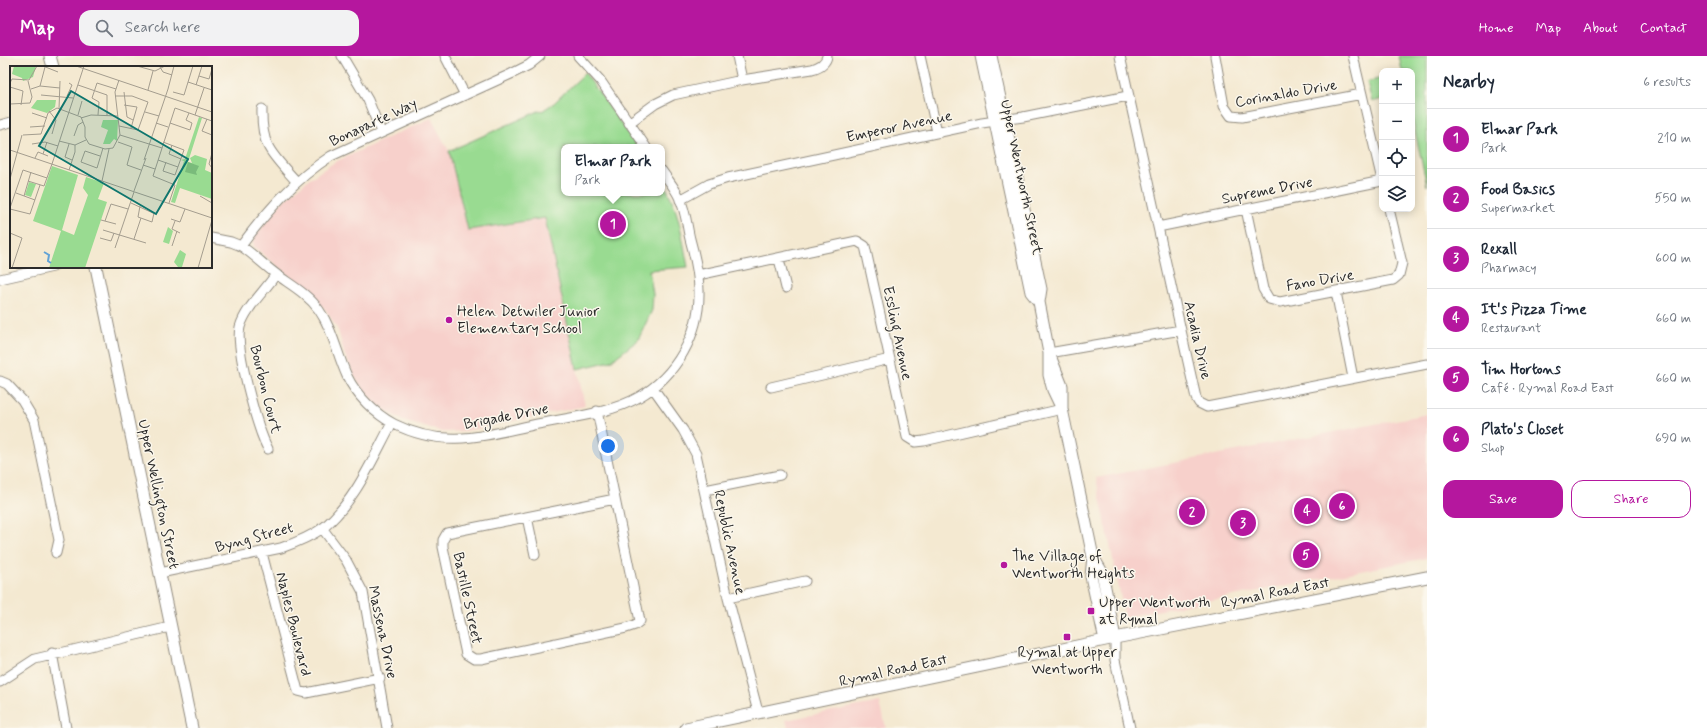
<!DOCTYPE html>
<meta charset="utf-8">
<style>
body{margin:0;font-family:Mynerve,sans-serif;background:#f2f2f3;color:#1f2937}
.controls{position:absolute;right:12px;top:12px;display:grid;overflow:hidden;border-radius:8px;box-shadow:0 2px 10px #0003}
.controls button{width:36px;height:36px;display:grid;place-items:center;padding:0;border:0;border-bottom:1px solid #e0e1e3;background:#fff;color:#1f2937;font:20px sans-serif}
.you{position:absolute;left:608px;top:390px;width:14px;height:14px;margin:-10px;border:3px solid #fff;border-radius:50%;background:#1a73e8;box-shadow:0 0 0 6px #1a73e833}
.badge{display:grid;place-items:center;width:26px;height:26px;border-radius:50%;background:#b5179e;color:#fff;font-size:13px;font-weight:700}
.pin{position:absolute;translate:-50% -50%;border:2px solid #fff;box-shadow:0 1px 4px #0006}
.popup{position:absolute;left:561px;top:88px;width:104px;height:52px;box-sizing:border-box;display:grid;place-content:center;border-radius:8px;background:#fff;filter:drop-shadow(0 1px 3px #0005);font-size:13px;white-space:nowrap;color:#747a83}
.popup b{font-size:15px;color:#1f2937}
.popup::after{content:'';position:absolute;left:50%;top:100%;margin-left:-8px;border:8px solid transparent;border-top-color:#fff}
.list{margin:0;padding:0;list-style:none}
h2{display:flex;justify-content:space-between;align-items:center;height:52px;margin:0;padding:0 16px;font-size:17px}
h2 small{font-size:13px;font-weight:400;color:#747a83}
.list li{display:grid;grid-template-columns:26px 1fr auto;gap:12px;align-items:center;box-sizing:border-box;height:60px;padding:0 16px;border-top:1px solid #e0e1e3}
.list b{display:block;font-size:15px;white-space:nowrap}
.list p{margin:0;font-size:13px;white-space:nowrap;color:#747a83}
.list em{font-size:13px;font-style:normal;color:#747a83}
.actions{display:flex;gap:8px;padding:12px 16px}
.actions a{flex:1;padding:9px 0;border:1px solid #b5179e;border-radius:12px;text-align:center;font-size:14px;color:#b5179e}
.actions .main{background:#b5179e;color:#fff}
.icon{flex:none;width:22px;height:22px;fill:none;stroke:currentColor;stroke-width:2;stroke-linecap:round;stroke-linejoin:round}
.map{position:relative;flex:none;width:1427px;height:672px;overflow:hidden}
header{display:flex;align-items:center;gap:24px;box-sizing:border-box;height:56px;padding:0 20px;background:#b5179e;color:#fff}
header strong{font-size:19px}
nav{display:flex;gap:22px;margin-inline-start:auto;font-size:14px}
.search{width:280px;height:36px;background:#f2f2f3;display:flex;align-items:center;gap:10px;box-sizing:border-box;padding:0 14px;border-radius:12px;color:#747a83;font-size:15px}
main{display:flex}
aside{flex:1;background:#fff}
.map>svg:first-child{display:block}
</style>
<header>
<strong>Map</strong>
<div class="search"><svg class="icon" aria-label="search" viewBox="0 0 24 24"><circle cx="10" cy="10" r="6"/><path d="M15 15l6 6"/></svg>Search here</div>
<nav><a>Home</a><a>Map</a><a>About</a><a>Contact</a></nav>
</header>
<main>
<div class="map">
<svg width="1427" height="672" viewBox="0 0 1427 672">
<rect width="100%" height="100%" fill="#fbf7ec"/>
<filter id="ink" filterUnits="userSpaceOnUse"><feTurbulence type="fractalNoise" baseFrequency=".025" numOctaves="2"/><feDisplacementMap in="SourceGraphic" scale="8" xChannelSelector="R" yChannelSelector="G"/><feConvolveMatrix kernelMatrix="1 2 1 2 8 2 1 2 1" color-interpolation-filters="sRGB"/></filter>
<filter id="wash" filterUnits="userSpaceOnUse"><feTurbulence type="fractalNoise" baseFrequency=".012" numOctaves="4" result="noise"/><feDisplacementMap in="SourceGraphic" scale="16" xChannelSelector="R" yChannelSelector="G"/><feGaussianBlur stdDeviation="0.9" result="paint"/><feColorMatrix in="noise" values="0 0 0 0 0 0 0 0 0 0 0 0 0 0 0 0 0 1.4 0 .05"/><feComposite in="paint" operator="in"/></filter>
<g filter="url(#wash)">
<rect width="100%" height="100%" fill="#f4e9d1"/>
<path fill="#f7d0cb" d="M431,62L449,95L468,174L545,162L585,350L465,375L443,376L403,365L376,348L356,324L344,297L338,274L325,253L306,234L254,191L253,185L256,179L282,146L309,123L335,106Z
M1427,358V502L1125,561L1096,422Z
M880,646L886,672H788L786,664Z"/>
<path fill="#99db91" stroke="#62835e" d="M1399,0H1427V130L1412,61V15H1402Z
M585,17L638,91H564V137H662V125C679,151 682,181 688,211L649,214L653,238L652,254L638,284L611,305L577,313L545,162L468,174L449,95L541,54L542,55L554,47Z
M1382,22V43L1372,46L1367,26Z"/>
</g>
<g filter="url(#ink)">
<g fill="none" stroke-linecap="round" stroke-linejoin="round">
<g stroke="#908a7e" stroke-width="11">
<path id="minor" d="M342,0L368,44L381,76
M445,0L465,39
M578,0L600,24L646,91
M737,0L742,24
M920,0L937,76
M1120,0L1196,342L1199,347L1207,351L1427,308
M1215,0L1224,50L1231,60L1242,61L1362,38
M1353,0L1382,124
M262,53C261,91 272,98 296,125
M629,67L655,48L673,39L742,24L812,13C819,11 826,7 827,0
M0,69L11,66
M680,144L709,128L728,122L982,67L1023,61L1128,40
M1246,153L1263,233L1269,243L1280,246L1393,224L1399,219L1402,207L1389,153
M1158,171L1382,125
M211,182L231,186L241,190C253,198 264,209 276,218C291,229 308,238 319,254C333,274 337,298 347,320C356,339 375,358 394,368C444,393 482,380 533,369C566,362 610,358 639,341C676,320 700,278 699,235C699,218 695,201 690,183C687,171 686,156 680,143C676,133 668,124 662,115
M241,190C267,155 294,124 331,100L511,18L529,9L540,0
M779,203L786,232
M698,219L857,185L865,190L907,381L915,386L924,385L1062,353
M0,223L53,211
M1336,236L1353,322
M1049,297L1181,274
M0,325L7,328L22,344L34,364L59,484L56,497
M771,331L890,303
M653,332L683,374L696,398L728,542L758,656
M597,355L640,565L635,569L626,572L481,603H474L466,598L443,491V484L447,477L615,443
M268,393C257,372 235,292 240,271C246,251 265,235 276,218
M705,434L780,419
M527,461L535,499
M322,472L346,504L363,536L387,672
M262,497L298,635L306,637L380,622
M160,517L281,492C295,487 310,481 323,472C355,446 373,402 392,367
M728,542L805,525
M1115,582V604L1130,672
M52,597L66,672
M0,626L35,603L170,571"/>
</g>
<g stroke="#908a7e" stroke-width="13">
<path id="major" d="M50,0L53,11
M981,0L1031,236L1039,246
M991,0L1041,233L1039,246L1049,297V319L1053,334L1062,353
M96,211L192,672
M1050,300L1062,330V353L1093,501L1091,520L1105,584
M1093,501L1102,516L1115,582
M686,672L1115,582L1427,521"/>
</g>
<use href="#minor" stroke="#fff" stroke-width="9"/>
<use href="#major" stroke="#fff" stroke-width="11"/>
</g>
</g>
<g fill="#b5179e" stroke="#fbf7ec" stroke-width="1.5">
<circle cx="449" cy="264" r="4"/>
<circle cx="1004" cy="509" r="4"/>
<rect x="1087" y="551" width="8" height="8" rx="2"/>
<rect x="1063" y="577" width="8" height="8" rx="2"/>
</g>
<g text-anchor="middle" stroke-width="3" stroke-linejoin="round" paint-order="stroke">
<g font-size="15" fill="#2b2b2b" stroke="#fbf7ec">
<text transform="translate(1286 37) rotate(-10)" y="5">Corinaldo Drive</text>
<text transform="translate(373 66) rotate(-25)" y="5">Bonaparte Way</text>
<text transform="translate(899 70) rotate(-12)" y="5">Emperor Avenue</text>
<text transform="translate(1022 121) rotate(78)" y="5">Upper Wentworth Street</text>
<text transform="translate(1267 134) rotate(-11)" y="5">Supreme Drive</text>
<text transform="translate(1320 224) rotate(-10)" y="5">Fano Drive</text>
<text transform="translate(898 277) rotate(78)" y="5">Essling Avenue</text>
<text transform="translate(1198 284) rotate(77)" y="5">Acadia Drive</text>
<text transform="translate(266 333) rotate(76)" y="5">Bourbon Court</text>
<text transform="translate(506 360) rotate(-11)" y="5">Brigade Drive</text>
<text transform="translate(159 438) rotate(78)" y="5">Upper Wellington Street</text>
<text transform="translate(254 481) rotate(-15)" y="5">Byng Street</text>
<text transform="translate(730 486) rotate(78)" y="5">Republic Avenue</text>
<text transform="translate(1275 536) rotate(-11)" y="5">Rymal Road East</text>
<text transform="translate(468 542) rotate(78)" y="5">Bastille Street</text>
<text transform="translate(294 568) rotate(76)" y="5">Naples Boulevard</text>
<text transform="translate(383 576) rotate(78)" y="5">Massena Drive</text>
<text transform="translate(893 614) rotate(-12)" y="5">Rymal Road East</text>
</g>
<g font-size="15" fill="#2b2b2b" stroke="#fbf7ec" text-anchor="start">
<text x="457" y="260">Helen Detwiler Junior<tspan x="457" dy="17">Elementary School</tspan></text>
<text x="1012" y="505">The Village of<tspan x="1012" dy="17">Wentworth Heights</tspan></text>
<text x="1099" y="551">Upper Wentworth<tspan x="1099" dy="17">at Rymal</tspan></text>
<text x="1067" y="601" text-anchor="middle">Rymal at Upper<tspan x="1067" dy="17">Wentworth</tspan></text>
</g>
</g>
<g transform="translate(10 10)">
<rect width="202" height="202" fill="#f4e9d1"/>
<path d="M4,0H26L23,11L13,15L12,12L2,8ZM27,34H46L45,41L37,47L21,42ZM189,51L192,52L178,96L182,97L180,92L185,89L197,93L195,104L202,107V133L170,122L165,137L161,136L174,95L171,94L175,93ZM93,54H108L107,75L104,73L100,78H93L98,64L91,61ZM42,100L68,109L52,164L64,169L78,129L73,122L76,111L94,117L88,133L97,136L75,202H39L51,165L23,155ZM19,116L26,118L21,131L15,129ZM158,161L163,165L159,178L153,176ZM170,184L176,188L172,201H168L164,196Z" fill="#99db91"/>
<path d="M178,96L189,100L186,106L187,109L175,106Z" fill="#7abb7b"/>
<path fill="none" stroke="#62a3d6" stroke-width="2" d="M34,186L39,189L38,195L41,197"/>
<path fill="none" stroke="#a49d8f" stroke-width="1" d="M33,0L48,6M66,0L202,46M127,0L145,5L155,0M150,1L153,6L162,9M189,10L199,13L202,3M178,16L202,24M0,17L2,13L19,14L27,0M68,19L97,29V50M186,19L192,0M30,20L35,1M0,21L13,25L11,39M21,23L30,20L50,22M158,23L164,0M138,24L143,5M114,26L117,51L123,54M163,26L174,29L183,0M31,29L63,32M57,30L62,19L59,17M105,30H122L138,36L128,64L109,60M0,38L20,37L22,31L18,15M114,39L127,41L121,62M49,43L50,15M39,45L46,54L42,68M135,46L149,50M22,47L37,52M68,49L72,35M88,49L89,36L82,32L87,17L106,23M185,49L194,22M71,52L81,49L108,50M197,53L192,65L202,69M146,57L158,61M160,57L180,64L182,57L176,54L179,47M20,61L35,60M13,69L31,68L38,47L47,42L71,51L75,61V71L79,78L95,83L103,82L110,69L105,26L109,14M110,69L152,82M64,70L68,59L73,56M49,75L65,79L76,74M108,76L122,81L117,99L131,104M153,76L174,84L165,109L153,105L156,96M22,78L35,76L48,80M59,78L55,91L62,94M162,79L159,88L171,93M0,84L202,152M202,87L199,98L202,102M33,88L37,76M90,90L75,85L71,96L87,102L93,82M25,92L28,86L38,90M134,94L158,23M148,94L168,101M42,98L74,0M133,99L145,103M59,104L65,86V79M0,113L12,69M18,115L34,120L42,98M92,115L99,83M124,125L136,92M6,127L25,134M14,130L21,106M190,130L202,137M121,137L145,148M159,137L165,119L143,110L165,42L202,55M130,140L128,151L142,156L144,147M0,142L13,104L37,112M0,143L20,148L30,119M161,153L170,156L175,143M91,154L106,158M95,155L101,138L118,143M165,155L162,163L170,167M93,164L136,177M0,167L12,172L2,202M90,172L101,175L104,167M124,173L131,152M162,180L167,165M105,182L124,126M188,202L202,154"/>
<path fill="#0f766e" fill-opacity="0.15" stroke="#0f766e" stroke-width="2" d="M61,25L178,93L146,148L29,80Z"/>
<rect width="202" height="202" fill="none" stroke="#2b2b2b" stroke-width="2"/>
</g>
</svg>
<div class="controls">
<button>+</button>
<button>−</button>
<button><svg class="icon" aria-label="locate" viewBox="0 0 24 24"><circle cx="12" cy="12" r="6"/><path d="M12 2v4M12 18v4M2 12h4M18 12h4"/></svg></button>
<button><svg class="icon" aria-label="layers" viewBox="0 0 24 24"><path d="M12 4l9 5-9 5-9-5zM3 14l9 5 9-5"/></svg></button>
</div>
<div class="you"></div>
<div class="pin badge" style="left:613px;top:168px">1</div>
<div class="popup"><b>Elmar Park</b>Park</div>
<div class="pin badge" style="left:1192px;top:456px">2</div>
<div class="pin badge" style="left:1243px;top:467px">3</div>
<div class="pin badge" style="left:1307px;top:455px">4</div>
<div class="pin badge" style="left:1306px;top:499px">5</div>
<div class="pin badge" style="left:1342px;top:450px">6</div>
</div>
<aside>
<h2>Nearby<small>6 results</small></h2>
<ul class="list">
<li><span class="badge">1</span><div><b>Elmar Park</b><p>Park</p></div><em>210 m</em></li>
<li><span class="badge">2</span><div><b>Food Basics</b><p>Supermarket</p></div><em>550 m</em></li>
<li><span class="badge">3</span><div><b>Rexall</b><p>Pharmacy</p></div><em>600 m</em></li>
<li><span class="badge">4</span><div><b>It's Pizza Time</b><p>Restaurant</p></div><em>660 m</em></li>
<li><span class="badge">5</span><div><b>Tim Hortons</b><p>Café · Rymal Road East</p></div><em>660 m</em></li>
<li><span class="badge">6</span><div><b>Plato's Closet</b><p>Shop</p></div><em>690 m</em></li>
</ul>
<div class="actions"><a class="main">Save</a><a>Share</a></div>
</aside>
</main>
